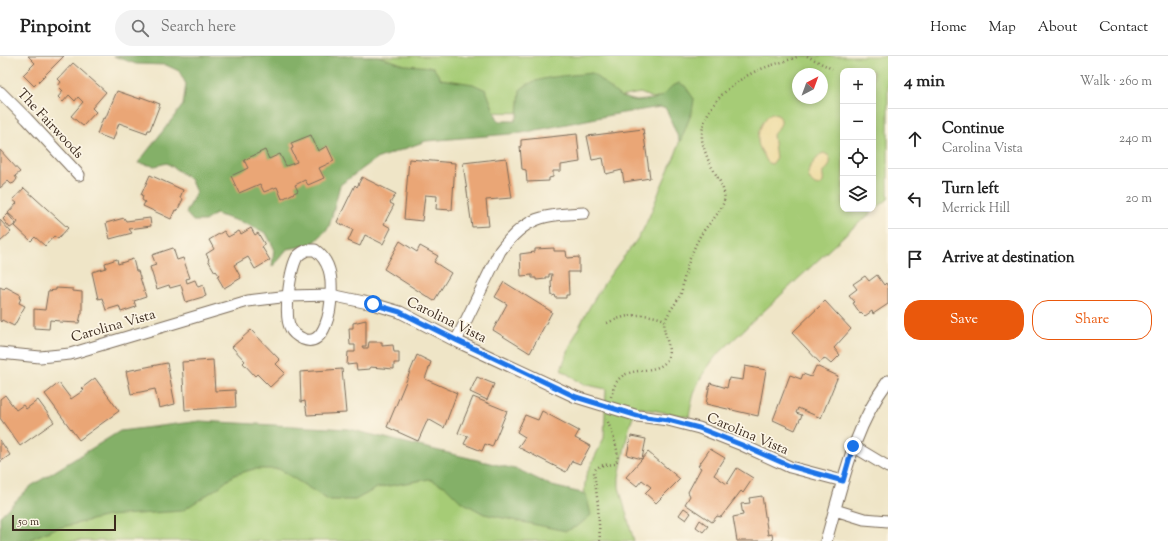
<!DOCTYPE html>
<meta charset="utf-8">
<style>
body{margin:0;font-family:"Sorts Mill Goudy",serif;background:#f2f2f2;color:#222}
.controls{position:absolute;right:12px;top:12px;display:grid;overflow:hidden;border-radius:8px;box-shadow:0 2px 6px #0003}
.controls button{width:36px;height:36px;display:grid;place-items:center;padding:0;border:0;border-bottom:1px solid #e0e0e0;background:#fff;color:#222;font:20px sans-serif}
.compass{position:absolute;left:792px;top:12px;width:36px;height:36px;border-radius:50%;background:#fff;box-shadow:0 2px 6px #0003;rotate:41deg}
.scale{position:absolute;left:12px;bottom:10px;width:104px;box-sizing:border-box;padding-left:4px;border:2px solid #3b2a1e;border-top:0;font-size:11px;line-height:14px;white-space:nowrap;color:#3b2a1e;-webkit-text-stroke:3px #fcf5e5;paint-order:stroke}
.stop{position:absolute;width:12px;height:12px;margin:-9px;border:3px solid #1a73e8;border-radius:50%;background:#fff}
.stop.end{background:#1a73e8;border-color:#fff;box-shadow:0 1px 4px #0008}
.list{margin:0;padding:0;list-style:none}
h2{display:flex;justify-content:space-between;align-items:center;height:52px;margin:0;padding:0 16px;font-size:17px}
h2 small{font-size:13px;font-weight:400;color:#767676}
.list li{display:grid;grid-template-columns:26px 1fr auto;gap:12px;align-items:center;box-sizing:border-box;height:60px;padding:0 16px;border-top:1px solid #e0e0e0}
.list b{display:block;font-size:15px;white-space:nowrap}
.list p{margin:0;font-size:13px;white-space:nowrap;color:#767676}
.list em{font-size:13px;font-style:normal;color:#767676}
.actions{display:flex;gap:8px;padding:12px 16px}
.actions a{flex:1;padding:9px 0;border:1px solid #ea580c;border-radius:16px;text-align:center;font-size:14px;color:#ea580c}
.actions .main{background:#ea580c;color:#fff}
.icon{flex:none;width:22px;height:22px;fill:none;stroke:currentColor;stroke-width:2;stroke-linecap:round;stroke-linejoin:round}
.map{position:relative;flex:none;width:888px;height:485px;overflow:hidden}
header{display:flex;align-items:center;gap:24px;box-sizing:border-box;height:56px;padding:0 20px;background:#fff;border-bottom:1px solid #e0e0e0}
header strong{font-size:19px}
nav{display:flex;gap:22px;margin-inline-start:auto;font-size:14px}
.search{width:280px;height:36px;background:#f2f2f2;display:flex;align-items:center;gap:10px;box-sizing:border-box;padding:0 14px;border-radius:22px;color:#767676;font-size:15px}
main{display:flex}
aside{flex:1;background:#fff}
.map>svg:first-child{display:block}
</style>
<header>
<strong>Pinpoint</strong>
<div class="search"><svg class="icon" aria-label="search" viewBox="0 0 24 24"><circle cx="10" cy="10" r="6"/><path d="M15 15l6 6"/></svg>Search here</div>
<nav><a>Home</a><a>Map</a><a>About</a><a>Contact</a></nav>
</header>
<main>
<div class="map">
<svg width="888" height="485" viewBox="0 0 888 485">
<rect width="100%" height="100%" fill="#fcf5e5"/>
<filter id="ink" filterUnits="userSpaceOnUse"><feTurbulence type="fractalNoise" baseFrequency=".025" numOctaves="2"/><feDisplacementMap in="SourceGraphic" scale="8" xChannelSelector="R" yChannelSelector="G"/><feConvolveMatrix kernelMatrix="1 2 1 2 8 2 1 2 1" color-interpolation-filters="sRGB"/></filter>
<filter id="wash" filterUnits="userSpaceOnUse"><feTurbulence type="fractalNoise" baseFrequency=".012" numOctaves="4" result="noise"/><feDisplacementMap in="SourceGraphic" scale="16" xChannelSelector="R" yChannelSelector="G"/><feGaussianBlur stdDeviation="0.9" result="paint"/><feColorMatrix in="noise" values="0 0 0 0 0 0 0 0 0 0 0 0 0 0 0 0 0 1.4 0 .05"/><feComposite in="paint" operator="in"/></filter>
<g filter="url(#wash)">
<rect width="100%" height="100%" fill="#efe5c7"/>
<path fill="#a6cc76" stroke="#707b4a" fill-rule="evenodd" d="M181,0H888V143L848,176L716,300C698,324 694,331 689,361L636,351L628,376L619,421V431L634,485H0V477L237,382L582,453L586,419L604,382L606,333L583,328L561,314C572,281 592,243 613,215C622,202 634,189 642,176C652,157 658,136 667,117C672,104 681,92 679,77C677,55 659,44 640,37L535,57L476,56ZM843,15H873V153H843ZM798,18H822V42H798Z"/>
<path fill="#84b067" stroke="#606d42" d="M114,0H378L405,9L433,11L441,23L473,28L486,34L497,62L500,65H515L518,59L520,34C535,19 571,20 592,17L621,41L637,45L654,43L662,40L671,31L679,27L685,30L694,43L692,56L680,86L666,53L660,51L611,59L522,77L426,85L376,103L340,129L329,171L312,189L287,193L272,211L274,192L266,177L244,167L215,158L205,165H193L186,157L196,136L190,123L167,107L155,110L138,107L183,49L186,28L179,15L166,9L136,8Z
M200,365L348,373L519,414L552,430L586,438L591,459L578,470L566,475L484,458L460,445L446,431L429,423L377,432L355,444H328L279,413H254L234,419L219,431L182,455L108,460L54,473L26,485H0V460L31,430L120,375Z"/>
<path fill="#eeda9e" stroke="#94825e" d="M772,57L779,60C785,68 777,72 773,79L776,103L772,108C767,107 766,104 764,99C761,95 758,90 758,84C757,76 764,61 772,57Z
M824,97L829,100C832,107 829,112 823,116C822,119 824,123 823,126C818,136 805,123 809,114C811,108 817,103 821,98Z"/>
<g id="blocks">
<path fill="#eaa676" d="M28,0H64L34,30L23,19L35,7Z
M73,7L106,36L92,52L96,56L83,70L71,60L83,46L78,41L75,45L69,39L63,46L58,41L63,35L58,30L61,26L58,23Z
M117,35L140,43L141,41L160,48L150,74H148L147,77L119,67L113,84L97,78L103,62L105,63Z
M643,73L650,122L624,126L622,114L606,118L603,102L592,104L587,80Z
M577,78L580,106L561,109V115H553V121L549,122V125L527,126L526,114L522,113L520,90H521V84Z
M311,79L318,95L327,90L334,105L319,112L324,122L308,129L305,124L295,129L298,135L282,143L277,131L264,136L260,128L239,137L231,120L248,112L244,104L265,94L269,103L280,98L286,110L297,106L291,93L293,92L291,87Z
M0,94L20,116L15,120L17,123L14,127L11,128L8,125L0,132Z
M506,102L512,142L486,144L489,170L472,171L463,107Z
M409,103L455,107L452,154L436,153L437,140L425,139L422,165L404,163Z
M150,119L183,134L180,142L183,143L177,155L175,154L171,163L143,150L145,146L142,144L143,140L141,139Z
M362,121L396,138L390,147L394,149L384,168L391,172L383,188L365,179L360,190L348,185L353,174L337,166L355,129L357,131Z
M24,132L68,172L58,183L54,180L45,190L35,181L31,185L15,170L18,166L8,157L17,147L13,144Z
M8,158L16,168L10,172L3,163Z
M124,162L126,165L150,162L151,170L129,173L132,177L110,183L106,167Z
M0,164L11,176L0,186Z
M251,172L255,179L258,177L265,189L262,191L270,204L255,213L248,201L234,209L241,222L224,232L217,220L219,219L216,215L215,216L208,204L209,203L206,198L214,193L209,184L224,175L228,181L239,175L241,178Z
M400,185L417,196L420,190L438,200L434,206L451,217L434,245L384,213Z
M173,192L177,204L183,202L190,222L186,223L187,227L195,224L198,231L203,229L206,240L186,246L181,229L170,232L169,229L157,233L150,211L156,209L152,199Z
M554,192V195H566L567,202L579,201V216H568L569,239H566V242H556L555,239L552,240L551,226L552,218H549V221H546V223L536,224V222H532V219L521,220L520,198L535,196V193Z
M117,203L118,208L133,203L136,215H138L146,241L134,245L136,251L121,256L119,250L106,254L102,242L98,243L92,216L106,212L105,207Z
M877,219L884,229L886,227L888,231V248L873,258L872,255L865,260L861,256L860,257L853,247L855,246L849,239L857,233L853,228L865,220L869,225Z
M504,226L552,256L530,297L493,274L507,248L495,241Z
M0,231L4,233L6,231L21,239L20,241L21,242L19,247L25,250L14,270L2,264L1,266L0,265Z
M56,232L73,233V235L82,236V258H81L79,267L59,266L60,265L50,264L49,273L34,272V253L45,254L48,235L56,234Z
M825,245L851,273L834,292L840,299L831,308L824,302L820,307L792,277Z
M366,264V290H362L363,292H368L369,286H382V290L393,289L394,296H399V307H394V313L370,311V313L357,314L356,308L347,309L348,296H355V289H350L349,272H353V267Z
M251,274L280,304L276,308L285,317L270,331L257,318L255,320L243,307L245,305L232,291Z
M417,299L431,306L425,323L457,337L444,372L428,363L418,385L387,371Z
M213,304L215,335L235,334L236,351L185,354L182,306Z
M167,307L175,348L159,352L155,333L131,338L126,315Z
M745,310L766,314L758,360L706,348L710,327L727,332L729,322L743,324Z
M816,310L838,320L821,362L798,352L796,357L802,359L795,374L773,364L790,319L801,323L803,318L811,321Z
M342,313L346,357L307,359L305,345L301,346L300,316Z
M477,321L494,328L487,344L470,336Z
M95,322L119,355L79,384L45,338L59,327L71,343L84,334L82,332Z
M5,339L16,354L23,349L26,353L38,344L54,366L20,390L0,362V343Z
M473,341L507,355L492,391L485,388L482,395L464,388L468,380L458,377Z
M542,355L579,375L575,382L590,390L580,408L572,405L566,416L518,391L525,381L517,376L525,359L538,364Z
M631,380L646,383L642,403L627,399Z
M0,384L10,399L0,406Z
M710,393L725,402L714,419L727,428L737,412L753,422L743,437L741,435L721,461L717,460L712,466L685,448L690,440L688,436L701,412L698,410Z
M648,396L680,423L656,447L645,437L651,431L642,424L637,430L626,421Z
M762,440L768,479L772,478L773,485H737L733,461L743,459L741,448L750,447L749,442Z
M684,452L691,457L686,464L679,459Z
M700,464L708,470L703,476L696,471Z"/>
</g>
</g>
<g filter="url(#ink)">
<use href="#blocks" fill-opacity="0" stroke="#7a6b59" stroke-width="1"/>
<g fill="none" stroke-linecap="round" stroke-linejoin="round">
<g stroke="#7a6b59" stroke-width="13">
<path id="street" d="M0,36L27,63L79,119
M307,194H315C330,205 332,221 331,238C331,253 325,292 303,283C299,281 293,278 291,273C283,261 290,214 297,201C300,197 303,196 307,194Z
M456,285L500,195C526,160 543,159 584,157
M0,297L40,301L70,298L248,245L289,240L331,239L373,248L400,256L456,285L576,341L638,360L668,364L699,372L742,389L790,411L843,425
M853,390L888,411
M835,454L864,463L888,465
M826,485C842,430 853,372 888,325"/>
</g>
<path stroke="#7a6b59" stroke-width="2.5" stroke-dasharray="1 3" stroke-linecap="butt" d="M807,0L832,13
M607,267C627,258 644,256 665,264
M611,341C613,334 615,326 620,322C632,310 663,319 668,301C672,288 660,275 666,263C670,253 677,247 681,237C683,231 683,225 685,219C688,206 693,194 699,182C706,169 720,159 724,145C727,132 714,117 709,106C706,98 703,91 702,83C700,51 735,23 761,13C774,8 787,5 799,0
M600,485L598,450L594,416C597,408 607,409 615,408C623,399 610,374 607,363"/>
<use href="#street" stroke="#fff" stroke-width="11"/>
</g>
</g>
<g fill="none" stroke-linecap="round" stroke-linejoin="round" filter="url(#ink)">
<path stroke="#1a73e8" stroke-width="5" d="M373,248L400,256L456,284L576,341L638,360L668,364L699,372L742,389L790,410L843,425L853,390"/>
</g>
<g text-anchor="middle" stroke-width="3.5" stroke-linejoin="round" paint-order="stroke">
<g font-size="14" fill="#3b2a1e" stroke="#fcf5e5">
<text transform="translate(51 67) rotate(47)" y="5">The Fairwoods</text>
<text transform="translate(447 263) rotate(26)" y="5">Carolina Vista</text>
<text transform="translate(113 269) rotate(-16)" y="5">Carolina Vista</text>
<text transform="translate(748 377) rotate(23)" y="5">Carolina Vista</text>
</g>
</g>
</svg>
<div class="controls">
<button>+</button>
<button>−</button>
<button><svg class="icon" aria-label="locate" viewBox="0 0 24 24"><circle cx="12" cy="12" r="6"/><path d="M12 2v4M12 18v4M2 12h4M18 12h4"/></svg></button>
<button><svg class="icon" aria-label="layers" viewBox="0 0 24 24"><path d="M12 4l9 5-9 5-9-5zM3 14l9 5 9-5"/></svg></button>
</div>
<svg class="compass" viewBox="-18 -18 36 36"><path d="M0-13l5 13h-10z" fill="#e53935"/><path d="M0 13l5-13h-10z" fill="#767676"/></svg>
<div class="scale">50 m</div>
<div class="stop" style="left:373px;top:248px"></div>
<div class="stop end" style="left:853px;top:390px"></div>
</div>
<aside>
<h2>4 min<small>Walk · 260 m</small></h2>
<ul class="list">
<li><svg class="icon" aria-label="ahead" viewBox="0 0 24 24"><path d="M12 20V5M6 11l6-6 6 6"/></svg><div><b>Continue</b><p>Carolina Vista</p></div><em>240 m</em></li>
<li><svg class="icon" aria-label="left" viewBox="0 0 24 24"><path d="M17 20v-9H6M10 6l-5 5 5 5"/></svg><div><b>Turn left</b><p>Merrick Hill</p></div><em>20 m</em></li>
<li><svg class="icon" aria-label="arrive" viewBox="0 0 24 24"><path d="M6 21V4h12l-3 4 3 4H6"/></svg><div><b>Arrive at destination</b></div></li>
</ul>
<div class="actions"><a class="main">Save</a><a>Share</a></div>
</aside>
</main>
